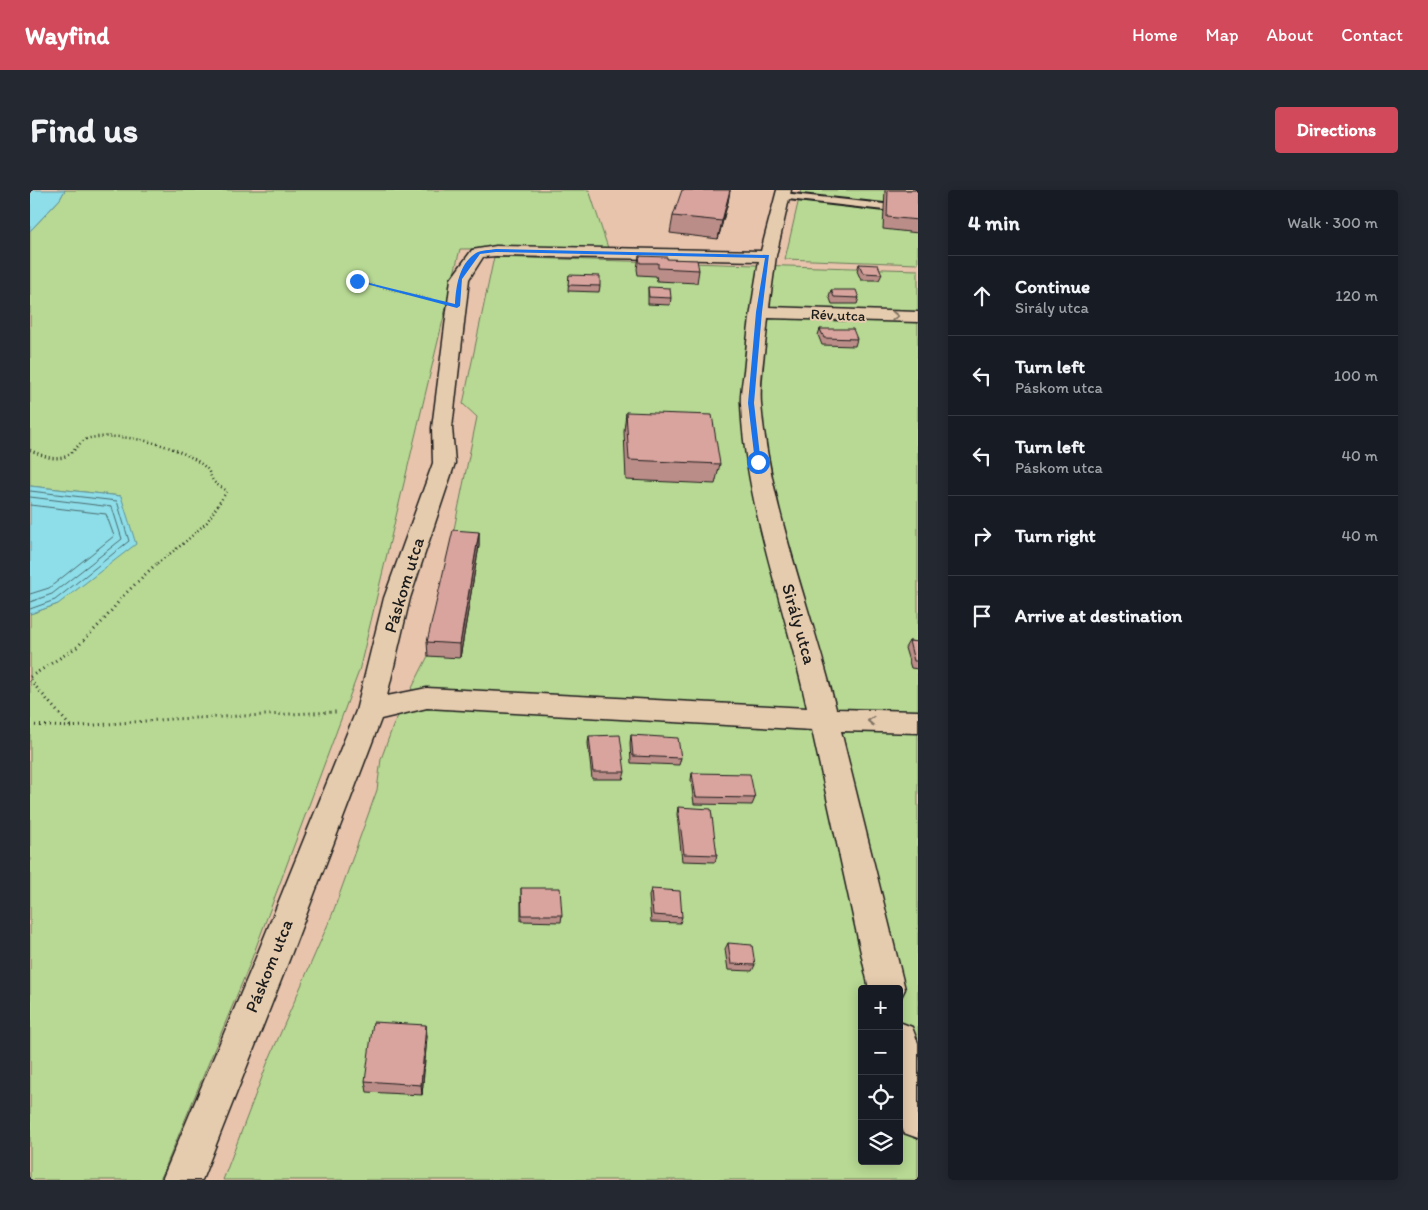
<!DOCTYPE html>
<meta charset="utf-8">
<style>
body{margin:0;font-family:Itim,sans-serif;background:#242831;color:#f1f3f6}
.controls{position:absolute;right:15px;bottom:15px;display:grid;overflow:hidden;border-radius:5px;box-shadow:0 2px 12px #0003}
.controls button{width:45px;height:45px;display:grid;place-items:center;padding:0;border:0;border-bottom:1px solid #363941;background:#171b24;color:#f1f3f6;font:25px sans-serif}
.stop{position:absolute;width:15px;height:15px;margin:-11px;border:4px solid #1a73e8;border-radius:50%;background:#fff}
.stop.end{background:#1a73e8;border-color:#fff;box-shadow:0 1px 5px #0008}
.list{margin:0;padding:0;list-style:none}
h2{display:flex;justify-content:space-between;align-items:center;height:65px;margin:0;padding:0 20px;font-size:21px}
h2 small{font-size:16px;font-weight:400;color:#9ea1a6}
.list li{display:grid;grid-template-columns:32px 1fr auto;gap:15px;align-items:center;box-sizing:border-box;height:80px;padding:0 20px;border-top:1px solid #363941}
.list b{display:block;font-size:19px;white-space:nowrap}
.list p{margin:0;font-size:16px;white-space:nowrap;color:#9ea1a6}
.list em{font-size:16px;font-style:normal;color:#9ea1a6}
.icon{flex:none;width:28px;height:28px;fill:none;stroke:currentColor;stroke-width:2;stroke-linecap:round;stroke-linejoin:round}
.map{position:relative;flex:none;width:888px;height:990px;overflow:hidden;border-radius:5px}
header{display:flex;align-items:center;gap:30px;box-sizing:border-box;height:70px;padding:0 25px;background:#d1495b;color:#fff}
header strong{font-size:24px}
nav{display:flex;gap:28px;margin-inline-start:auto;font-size:18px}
.intro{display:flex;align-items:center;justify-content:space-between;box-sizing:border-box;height:120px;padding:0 30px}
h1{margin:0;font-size:35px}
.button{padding:12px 22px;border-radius:5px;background:#d1495b;color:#fff;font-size:18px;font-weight:700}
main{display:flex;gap:30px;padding:0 30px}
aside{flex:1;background:#171b24;border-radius:5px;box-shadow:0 2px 12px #0003}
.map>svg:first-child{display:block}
</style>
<header>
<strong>Wayfind</strong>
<nav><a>Home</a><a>Map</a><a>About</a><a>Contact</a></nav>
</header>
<div class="intro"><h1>Find us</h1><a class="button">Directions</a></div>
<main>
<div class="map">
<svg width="888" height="990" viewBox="0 0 888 990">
<rect width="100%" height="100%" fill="#e8c4ad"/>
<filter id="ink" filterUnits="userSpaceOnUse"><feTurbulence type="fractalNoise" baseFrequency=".02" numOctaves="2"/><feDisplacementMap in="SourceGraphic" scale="10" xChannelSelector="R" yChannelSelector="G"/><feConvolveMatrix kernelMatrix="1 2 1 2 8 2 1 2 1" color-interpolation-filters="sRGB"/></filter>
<g filter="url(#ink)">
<path fill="#b7d993" stroke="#6a7a58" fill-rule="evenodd" d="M35,0H559L578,58L430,59L329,481L219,776L130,990H0V424L28,414L91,306L0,296V41L30,9Z
M771,0H888V74L755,69Z
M464,67L888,80V990H193L237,874L302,725L347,600L351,569L363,536L398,466L447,227L433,214ZM832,799H869V971H832Z"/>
<path fill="#8edee9" stroke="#609097" d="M0,0H35L30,9L0,41Z
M0,296L91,306L106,354L28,414L0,424Z"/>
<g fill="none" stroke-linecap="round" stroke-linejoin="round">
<path stroke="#4a6a6e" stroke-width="1" d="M0,301L87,311L99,351L25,410L0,419
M0,307L82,317L92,349L22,404L0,412
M0,315L76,324L84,346L19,398L0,404"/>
<g stroke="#1c1c1c" stroke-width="4">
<path id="service" d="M753,3L854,14L860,17L854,20L749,8L748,6L749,4Z"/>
</g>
<g stroke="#1c1c1c" stroke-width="3">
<path id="minor" d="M747,0H761L746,66L739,117L888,122V132L738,128C736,153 729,190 731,214C740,319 781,418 806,519L888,521V543L811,541L875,799L869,811V799H839L782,540L397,518L351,529L259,770L172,990H132L225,770L326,521L354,408L403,273L402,238L421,89L442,60L466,56L731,61ZM466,66L729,71C723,105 718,138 715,172C714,186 710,201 711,214C715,315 756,419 777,518L397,498L357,506L380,408L425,273L422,238L439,89L453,67Z
M869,832L882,837L888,853V948L874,943L869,930Z"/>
</g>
<path stroke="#1c1c1c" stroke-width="2" stroke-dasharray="0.5 2.5" stroke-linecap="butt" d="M327,91L402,110"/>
<path stroke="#1c1c1c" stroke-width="2.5" stroke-dasharray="1 3" stroke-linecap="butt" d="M0,260C16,267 31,275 45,259C50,254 53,249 60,248C93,242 149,255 174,276C180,280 180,287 184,292C188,296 193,298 197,301L177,332L154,353L125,375"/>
<path stroke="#1c1c1c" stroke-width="3" stroke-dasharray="1 4" stroke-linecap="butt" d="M0,487L47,457L73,431L94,405L126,374
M0,490L40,536
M0,535L40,537L141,529L306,522"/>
<use href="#service" fill="#e6ccae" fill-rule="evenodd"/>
<use href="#minor" fill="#e6ccae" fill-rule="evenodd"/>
</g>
<path fill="#bb8d88" stroke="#1c1c1c" d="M700,0L698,12L688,49L640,43L643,26Z
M855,0H888V43L853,39Z
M609,66L637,69L669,80L667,93L627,91L626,86L608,85L607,79Z
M829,74L852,84L849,90H831L827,81Z
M539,85L570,96L569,102L538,101Z
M618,97L641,108L640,115L618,114Z
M801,100L829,108L827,114H802L799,106Z
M790,139L827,149L825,156L792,155L788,145Z
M596,222L690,274L685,294L596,290L594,241Z
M449,342V356L430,468L398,466L397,452Z
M879,451L888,452V479L881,478L875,458Z
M601,545L651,568L649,575L601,573L600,553Z
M559,546L595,582L593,589H562L558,553Z
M662,583L725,608L722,615L664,614L661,590Z
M648,617L687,665L685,672L652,671L647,624Z
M491,698L532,725L531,732L491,731Z
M621,699L652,727L650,733L621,732L619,706Z
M698,753L725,775L722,781L698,780L695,759Z
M397,846L392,905L337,902L335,891Z"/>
<path fill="#98736f" stroke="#1c1c1c" d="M700,0L698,12L688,49L692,31Z
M449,342V356L430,468V454Z
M396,835L397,846L392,905L391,895Z"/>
<path fill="#d9a49e" stroke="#1c1c1c" d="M652,0H700L692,31L643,26Z
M858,0H888V30L857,27Z
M609,66L637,67V69L667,70L669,80L628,78V73H610Z
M829,74L848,75L852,84L833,83Z
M539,85L570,86V96L538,95Z
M618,97L640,98L641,108L619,107Z
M801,100H826L829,108L804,107Z
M790,139H823L827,149L794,148Z
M596,222L682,225L690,274L599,270Z
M423,340L449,342L430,454L397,452Z
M879,451L888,452V471H884Z
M590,545L595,582H563L559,546Z
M601,545L648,548L651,568L603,566Z
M662,583L720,584L725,608L666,607Z
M648,617L681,619L687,665L654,664Z
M491,698H530L532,725H492Z
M621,699L650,701L652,727L623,725Z
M698,753L722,755L725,775L701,774Z
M343,832L396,835L391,895L335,891Z"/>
<defs><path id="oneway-chevron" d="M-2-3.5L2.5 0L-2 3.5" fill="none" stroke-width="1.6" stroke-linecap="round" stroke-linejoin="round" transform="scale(1.25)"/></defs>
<g stroke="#817465">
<use href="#oneway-chevron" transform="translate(865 126) rotate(2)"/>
<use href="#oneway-chevron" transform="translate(841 531) rotate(-178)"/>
</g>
</g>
<path fill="#1a73e8" d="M466,59L739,65L732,122L724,213L731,274L725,272L718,213L726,122L735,68L466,62L450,64L432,89L430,116L427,118L325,91L327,90L425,114C426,96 429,74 446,63C451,60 460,60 466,59Z"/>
<g text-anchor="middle" stroke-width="4" stroke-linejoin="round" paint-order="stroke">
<g font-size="15" fill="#1c1c1c" stroke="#e6ccae">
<text transform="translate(808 125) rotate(2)" y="5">Rév utca</text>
</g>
<g font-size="18" fill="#1c1c1c" stroke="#e6ccae">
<text transform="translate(374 395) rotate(-73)" y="6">Páskom utca</text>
<text transform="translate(769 434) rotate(74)" y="6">Sirály utca</text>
<text transform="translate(239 776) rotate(-68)" y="6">Páskom utca</text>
</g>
</g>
</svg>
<div class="controls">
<button>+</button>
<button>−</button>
<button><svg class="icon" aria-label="locate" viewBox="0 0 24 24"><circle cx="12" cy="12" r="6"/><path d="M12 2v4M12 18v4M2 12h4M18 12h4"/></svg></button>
<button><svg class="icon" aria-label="layers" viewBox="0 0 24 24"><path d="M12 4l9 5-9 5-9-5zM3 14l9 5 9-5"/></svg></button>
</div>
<div class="stop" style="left:728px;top:272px"></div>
<div class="stop end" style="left:327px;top:91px"></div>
</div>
<aside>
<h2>4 min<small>Walk · 300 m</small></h2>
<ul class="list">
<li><svg class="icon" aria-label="ahead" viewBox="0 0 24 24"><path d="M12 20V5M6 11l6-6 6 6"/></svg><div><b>Continue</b><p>Sirály utca</p></div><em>120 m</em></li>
<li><svg class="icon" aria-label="left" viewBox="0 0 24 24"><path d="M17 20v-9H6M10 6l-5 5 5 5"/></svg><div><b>Turn left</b><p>Páskom utca</p></div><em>100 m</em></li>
<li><svg class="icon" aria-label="left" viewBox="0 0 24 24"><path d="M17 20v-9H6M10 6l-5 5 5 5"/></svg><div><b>Turn left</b><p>Páskom utca</p></div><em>40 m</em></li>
<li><svg class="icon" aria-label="right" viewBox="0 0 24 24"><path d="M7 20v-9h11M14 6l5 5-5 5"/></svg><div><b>Turn right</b></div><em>40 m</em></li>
<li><svg class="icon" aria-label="arrive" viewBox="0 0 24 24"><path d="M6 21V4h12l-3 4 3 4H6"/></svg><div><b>Arrive at destination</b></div></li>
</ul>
</aside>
</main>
